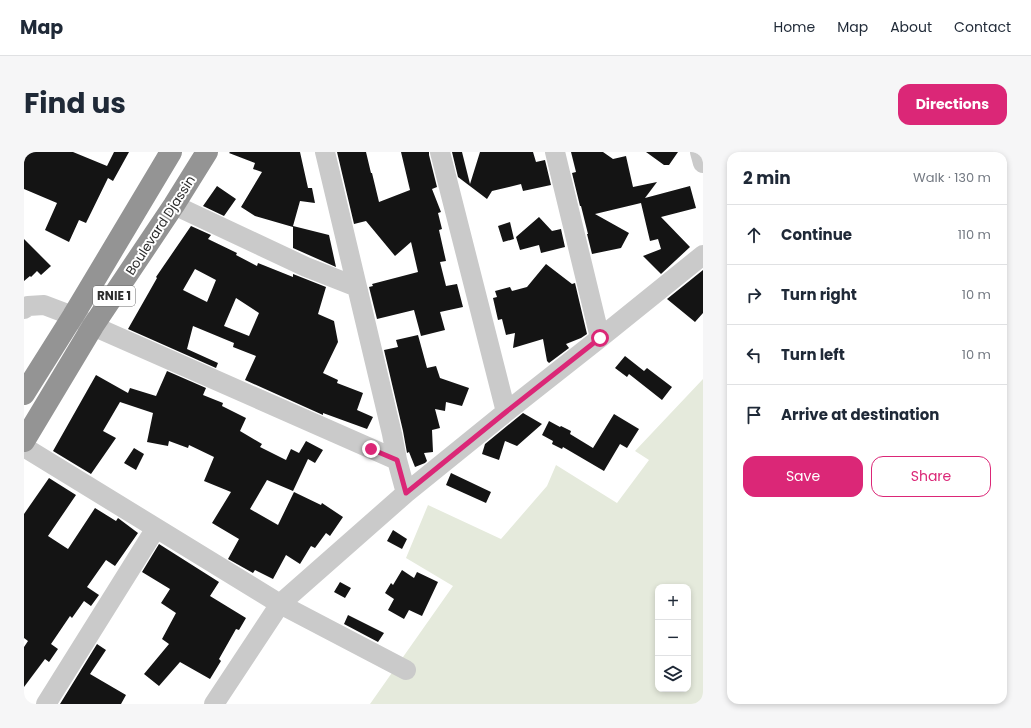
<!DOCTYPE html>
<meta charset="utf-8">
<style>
body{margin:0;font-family:Poppins,sans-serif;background:#f6f6f7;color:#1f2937}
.controls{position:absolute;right:12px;bottom:12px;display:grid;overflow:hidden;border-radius:8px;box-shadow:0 2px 6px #0003}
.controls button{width:36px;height:36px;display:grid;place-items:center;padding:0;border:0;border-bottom:1px solid #e0e1e3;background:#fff;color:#1f2937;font:20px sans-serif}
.stop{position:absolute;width:12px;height:12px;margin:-9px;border:3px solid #db2777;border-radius:50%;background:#fff}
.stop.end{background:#db2777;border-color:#fff;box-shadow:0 1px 4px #0008}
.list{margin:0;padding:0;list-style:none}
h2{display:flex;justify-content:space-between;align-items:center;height:52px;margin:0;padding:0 16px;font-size:17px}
h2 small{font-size:13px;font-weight:400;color:#747a83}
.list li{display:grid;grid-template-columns:26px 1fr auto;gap:12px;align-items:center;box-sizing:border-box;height:60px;padding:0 16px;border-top:1px solid #e0e1e3}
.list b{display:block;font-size:15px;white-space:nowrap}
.list em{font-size:13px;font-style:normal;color:#747a83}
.actions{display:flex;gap:8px;padding:12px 16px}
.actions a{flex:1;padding:9px 0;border:1px solid #db2777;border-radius:12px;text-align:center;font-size:14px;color:#db2777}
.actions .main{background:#db2777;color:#fff}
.icon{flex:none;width:22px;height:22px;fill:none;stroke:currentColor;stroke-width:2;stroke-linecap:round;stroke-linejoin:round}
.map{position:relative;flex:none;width:679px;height:552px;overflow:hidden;border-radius:12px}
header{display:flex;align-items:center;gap:24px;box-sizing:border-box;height:56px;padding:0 20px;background:#fff;border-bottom:1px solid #e0e1e3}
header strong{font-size:19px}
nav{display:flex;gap:22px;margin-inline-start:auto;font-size:14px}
.intro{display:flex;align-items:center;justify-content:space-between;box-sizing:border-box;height:96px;padding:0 24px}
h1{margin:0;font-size:28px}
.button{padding:10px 18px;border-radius:12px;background:#db2777;color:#fff;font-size:14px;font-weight:700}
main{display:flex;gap:24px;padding:0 24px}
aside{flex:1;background:#fff;border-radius:12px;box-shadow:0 2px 6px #0003}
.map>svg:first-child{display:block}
</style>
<header>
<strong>Map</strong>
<nav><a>Home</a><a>Map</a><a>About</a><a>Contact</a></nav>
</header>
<div class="intro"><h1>Find us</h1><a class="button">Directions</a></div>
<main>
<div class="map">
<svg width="679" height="552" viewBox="0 0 679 552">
<rect width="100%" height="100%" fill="#fff"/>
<path fill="#e5eadc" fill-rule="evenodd" d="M679,227V552H346L429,434L382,406L404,353L477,387L523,334L532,313L593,351L625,308L611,299ZM634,435H664V537H634Z"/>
<path fill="#141414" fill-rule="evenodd" d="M0,0H49L83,14L90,0H105L89,29L84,26L62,71L55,68L45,90L21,78L33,51L0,37Z
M206,0H276L284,36H288L291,51L276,49L269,74L305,83L312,115L287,104L269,96V75L231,64L217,55L238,20L229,17L231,11L205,1Z
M313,0H342L347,21H348L355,50L386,38L377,0H405V3L413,35L408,37L417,60L414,61L418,77L415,78L422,109L416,110L422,134L433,132L439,155L416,160L421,178L397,184L390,158L353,167L345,135L349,134L348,132L394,120L387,90L371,104L342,69L330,72Z
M428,0H438L446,32L456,0H509L512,10L521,8L527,33L499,39L497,32L468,39L463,47L434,25Z
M547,0H579L589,7L602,4L609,35L633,30L621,46L666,34L672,56L637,65L666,95L637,122L619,104L637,97L634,87L626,89L617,51L571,62L605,81L597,96L568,102L563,82H564L557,54H556L548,21L552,20Z
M622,0H654L645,13H640Z
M193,34L212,47L200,64L179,54Z
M515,65L528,79L537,77L541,95L517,101L515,93L496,98L492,85Z
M486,70L490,87L479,90L474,74Z
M167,74L187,83L184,87L213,101L212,103L233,114L234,111L269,125V122L302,135L294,162L310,169L314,190L299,221L314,228L313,231L339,241L333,258L349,265L343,277L299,261V263L221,228L232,204L209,195L210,191L169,174L163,197L194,211L192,216L104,177L133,126L132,125ZM171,117L192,128L183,150L159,138ZM212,146L235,161L225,184L200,174Z
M0,87L27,114L17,123L13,119L7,125L6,124L0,129Z
M522,112L548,132L551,131L563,182L557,186L542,192L545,196L525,211L523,209L519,187L489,196L491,181L482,183L478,167L474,168L469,146L473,145L471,139L486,135L488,139L503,135Z
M679,118V161L671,170L643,147Z
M394,183L403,216L412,214L416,226L445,236L438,254L422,250L421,259L411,257L416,276L408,278L409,300L400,301L403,309L401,311L391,315L385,300L383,301L379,279L360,198L374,195L372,188Z
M601,204L620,219L623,216L648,235L638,248L605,222L603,225L591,216Z
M143,219L182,236L179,243L199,251L198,254L222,266L216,279L238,292L236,295L262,308L267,297L275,301L282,289L299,298L291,311L284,307L269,339L243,328L226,357L254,373L270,340L297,353L298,351L319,365L306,384L302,381L291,396L287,394L276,412L262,403L249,427L231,418L229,421L204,407L215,387L188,371L207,340L180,329L190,305L165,293L164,296L145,289L144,294L123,290L129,261L96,250L79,279L92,286L67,322L29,299L72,223L104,241L106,236L132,244Z
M499,261L518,272L493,294L481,289L475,308L458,302L461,292Z
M590,262L615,277L603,296L596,292L580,319L539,295L538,297L528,292L529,289L518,283L525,269L536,275L537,274L547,279L546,282L569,296Z
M110,296L120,302L112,318L100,311Z
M427,321L467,340L462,351L422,333Z
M25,326L52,343L24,384L44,397L71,356L92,369L94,366L114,381L91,414L82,408L63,435L75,443L67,454L60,449L48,466L46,464L27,492L34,497L25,510L21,507L0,535V495L4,489L0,486V362Z
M369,378L383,387L378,397L363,389Z
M135,392L195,430L186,444L222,466L215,478L212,477L195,507L197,509L186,527L156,510L135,534L120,522L145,492L138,487L152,461L137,451L146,437L118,420Z
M378,418L390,426L393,420L414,430L398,464L385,458L380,467L364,458L370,447L361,441L367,431L369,433Z
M316,430L327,436L321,446L310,440Z
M324,463L360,481L354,490L320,472Z
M73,492L82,498L66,522L102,543L97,552H36Z"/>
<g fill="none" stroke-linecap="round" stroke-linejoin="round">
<path stroke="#cacaca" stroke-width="20" d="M301,0L368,282L373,308L382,341
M416,0L482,260
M531,0L576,186
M676,0L679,11
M150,53L282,115L333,135
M0,157L4,154L20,153L49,164L69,174L373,308
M0,295L256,452L382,518
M22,552L132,376
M190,552L256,452L382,341L482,260L576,186L679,103"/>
<path stroke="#949494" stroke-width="22" d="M0,242L49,164L147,0
M0,289L69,174L150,53L183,0"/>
</g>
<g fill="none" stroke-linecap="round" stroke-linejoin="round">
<path stroke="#db2777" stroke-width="5" d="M347,297L373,308L382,341L482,260L576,186"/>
</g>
<g text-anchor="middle" stroke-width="4" stroke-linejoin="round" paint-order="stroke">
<rect fill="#fff" stroke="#6c6c6c" stroke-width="1" x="69" y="134" width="42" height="20" rx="3"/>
<g font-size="12" font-weight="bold" fill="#2d2d2d">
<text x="90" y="148">RNIE 1</text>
</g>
<g font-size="13" fill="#2d2d2d" stroke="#fff">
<text transform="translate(136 73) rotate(-57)" y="5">Boulevard Djassin</text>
</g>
</g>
</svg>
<div class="controls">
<button>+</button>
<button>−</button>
<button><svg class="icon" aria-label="layers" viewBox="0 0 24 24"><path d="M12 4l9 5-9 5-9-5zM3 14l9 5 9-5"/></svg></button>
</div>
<div class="stop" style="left:576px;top:186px"></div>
<div class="stop end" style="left:347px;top:297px"></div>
</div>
<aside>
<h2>2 min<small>Walk · 130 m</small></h2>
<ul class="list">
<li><svg class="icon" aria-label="ahead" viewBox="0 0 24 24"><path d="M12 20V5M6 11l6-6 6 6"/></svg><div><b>Continue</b></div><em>110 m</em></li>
<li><svg class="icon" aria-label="right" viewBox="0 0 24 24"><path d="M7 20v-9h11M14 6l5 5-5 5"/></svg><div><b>Turn right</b></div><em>10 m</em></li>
<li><svg class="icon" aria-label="left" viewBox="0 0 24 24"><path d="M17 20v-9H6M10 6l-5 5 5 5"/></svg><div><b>Turn left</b></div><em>10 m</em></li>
<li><svg class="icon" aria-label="arrive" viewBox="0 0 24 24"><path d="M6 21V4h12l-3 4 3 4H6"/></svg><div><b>Arrive at destination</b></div></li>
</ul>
<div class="actions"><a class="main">Save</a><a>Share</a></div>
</aside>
</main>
